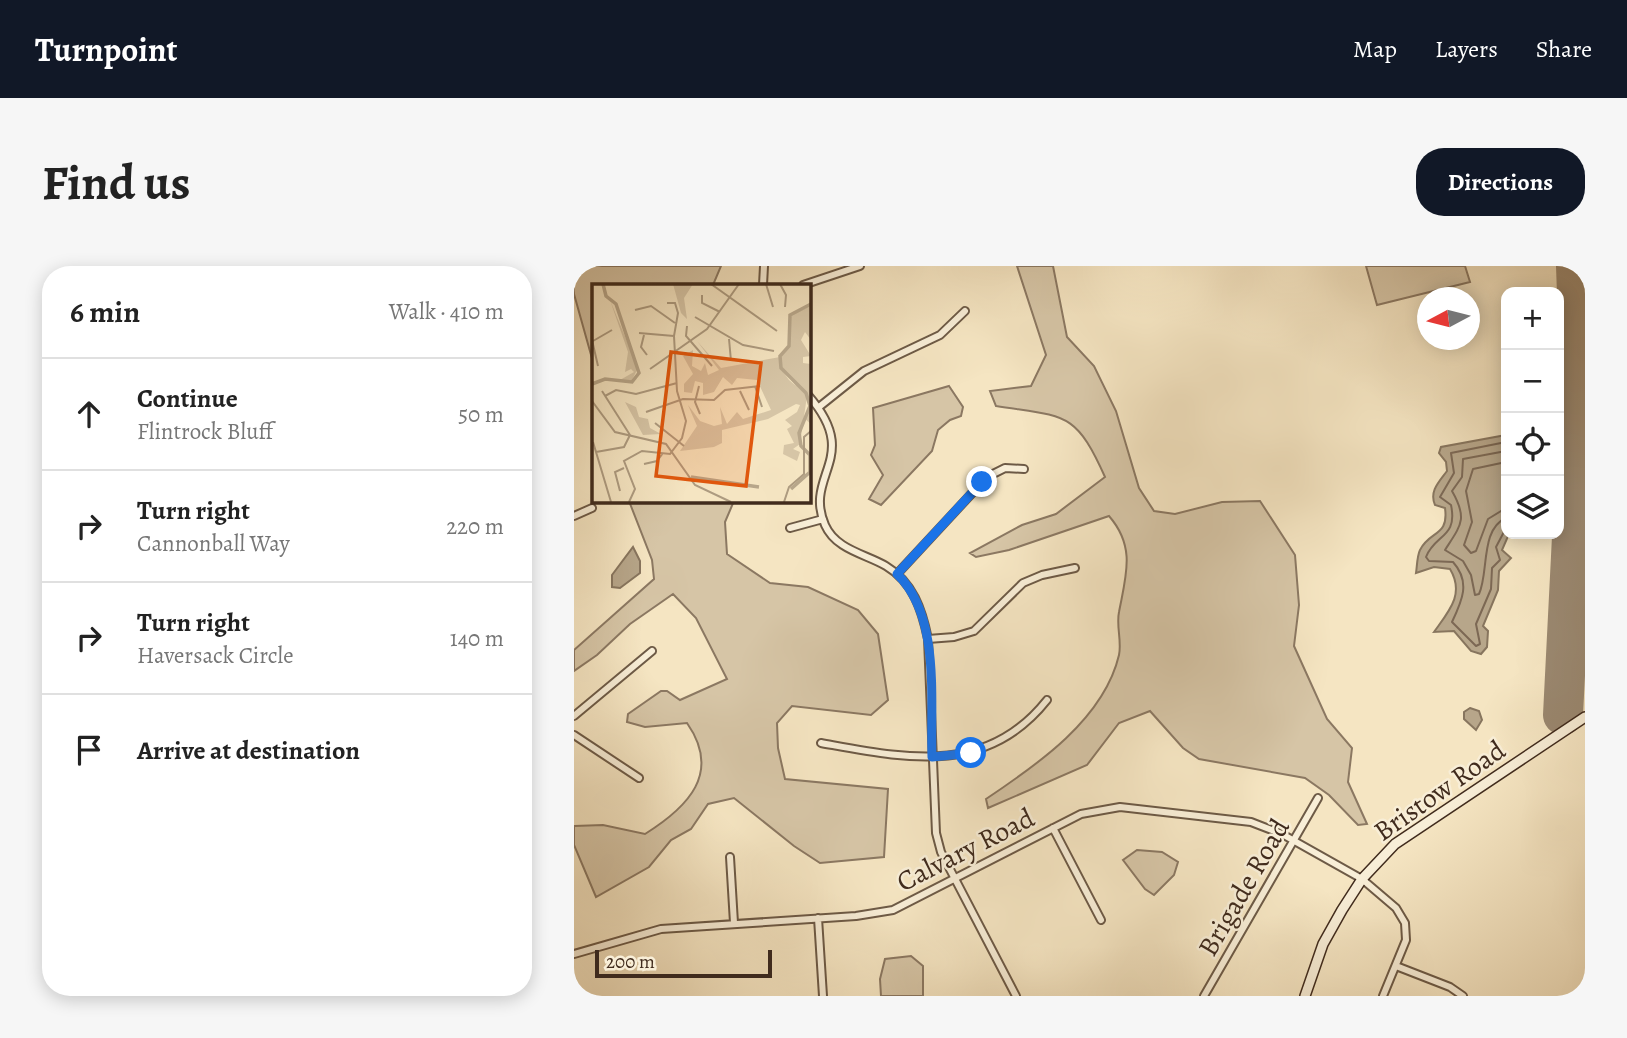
<!DOCTYPE html>
<meta charset="utf-8">
<style>
body{margin:0;font-family:Alegreya,serif;background:#f6f6f6;color:#222}
.controls{position:absolute;right:21px;top:21px;display:grid;overflow:hidden;border-radius:14px;box-shadow:0 4px 18px #0003}
.controls button{width:63px;height:63px;display:grid;place-items:center;padding:0;border:0;border-bottom:2px solid #e0e0e0;background:#fff;color:#222;font:35px sans-serif}
.compass{position:absolute;left:843px;top:21px;width:63px;height:63px;border-radius:50%;background:#fff;box-shadow:0 4px 18px #0003;rotate:263deg}
.scale{position:absolute;left:21px;bottom:18px;width:177px;box-sizing:border-box;padding-left:7px;border:4px solid #402b1d;border-top:0;font-size:19px;line-height:24px;white-space:nowrap;color:#402b1d;-webkit-text-stroke:5px #f8eed7;paint-order:stroke}
.stop{position:absolute;width:21px;height:21px;margin:-16px;border:5px solid #1a73e8;border-radius:50%;background:#fff}
.stop.end{background:#1a73e8;border-color:#fff;box-shadow:0 2px 7px #0008}
.list{margin:0;padding:0;list-style:none}
h2{display:flex;justify-content:space-between;align-items:center;height:91px;margin:0;padding:0 28px;font-size:30px}
h2 small{font-size:23px;font-weight:400;color:#767676}
.list li{display:grid;grid-template-columns:46px 1fr auto;gap:21px;align-items:center;box-sizing:border-box;height:112px;padding:0 28px;border-top:2px solid #e0e0e0}
.list b{display:block;font-size:26px;white-space:nowrap}
.list p{margin:0;font-size:23px;white-space:nowrap;color:#767676}
.list em{font-size:23px;font-style:normal;color:#767676}
.icon{flex:none;width:38px;height:38px;fill:none;stroke:currentColor;stroke-width:2;stroke-linecap:round;stroke-linejoin:round}
.map{position:relative;flex:none;width:1011px;height:730px;overflow:hidden;border-radius:28px}
header{display:flex;align-items:center;gap:42px;box-sizing:border-box;height:98px;padding:0 35px;background:#111827;color:#fff}
header strong{font-size:33px}
nav{display:flex;gap:38px;margin-inline-start:auto;font-size:24px}
.intro{display:flex;align-items:center;justify-content:space-between;box-sizing:border-box;height:168px;padding:0 42px}
h1{margin:0;font-size:49px}
.button{padding:18px 32px;border-radius:28px;background:#111827;color:#fff;font-size:24px;font-weight:700}
main{display:flex;gap:42px;padding:0 42px}
aside{flex:1;background:#fff;border-radius:28px;box-shadow:0 4px 18px #0003}
.map>svg:first-child{display:block}
</style>
<header>
<strong>Turnpoint</strong>
<nav><a>Map</a><a>Layers</a><a>Share</a></nav>
</header>
<div class="intro"><h1>Find us</h1><a class="button">Directions</a></div>
<main>
<aside>
<h2>6 min<small>Walk · 410 m</small></h2>
<ul class="list">
<li><svg class="icon" aria-label="ahead" viewBox="0 0 24 24"><path d="M12 20V5M6 11l6-6 6 6"/></svg><div><b>Continue</b><p>Flintrock Bluff</p></div><em>50 m</em></li>
<li><svg class="icon" aria-label="right" viewBox="0 0 24 24"><path d="M7 20v-9h11M14 6l5 5-5 5"/></svg><div><b>Turn right</b><p>Cannonball Way</p></div><em>220 m</em></li>
<li><svg class="icon" aria-label="right" viewBox="0 0 24 24"><path d="M7 20v-9h11M14 6l5 5-5 5"/></svg><div><b>Turn right</b><p>Haversack Circle</p></div><em>140 m</em></li>
<li><svg class="icon" aria-label="arrive" viewBox="0 0 24 24"><path d="M6 21V4h12l-3 4 3 4H6"/></svg><div><b>Arrive at destination</b></div></li>
</ul>
</aside>
<div class="map">
<svg width="1011" height="730" viewBox="0 0 1011 730">
<rect width="100%" height="100%" fill="#f5e5c2"/>
<filter id="stains"><feTurbulence type="fractalNoise" baseFrequency=".00286" numOctaves="4"/><feColorMatrix values="0 0 0 0 .2 0 0 0 0 .09 0 0 0 0 .02 0 0 0 .5 -.17"/></filter>
<radialGradient id="worn" r=".72"><stop offset=".6" stop-color="#630" stop-opacity="0"/><stop offset="1" stop-color="#630" stop-opacity=".3"/></radialGradient>
<path fill="#d6c5a6" stroke="#8b7862" stroke-width="2" d="M0,0H147L139,19H19V96L0,28Z
M443,0H479L493,71L520,100L542,145L565,222L580,245L601,248L648,236L686,235L721,289L725,339L720,380L753,453L778,482L774,516L793,558L784,559L755,529L731,512L625,493L609,482L576,445L545,457L513,499L414,542L412,533C463,499 530,453 545,389C548,375 542,360 545,346C552,309 562,281 535,250L435,284L402,291L396,287L448,259L482,248L531,211C501,144 491,151 422,140L416,125L457,120L472,89Z
M792,0H891L896,16L803,39Z
M375,120L389,141L387,150L376,154L364,164L358,185L307,239L295,233L309,209L297,189L301,179L299,142Z
M55,235H160L151,256L153,288L196,317L234,321L284,344L304,368L314,434L297,449L218,440L203,457L204,482L211,513L314,523L310,591L246,597L220,580L160,532L134,538L117,563L97,574L75,601L22,631L0,579V560L29,559L71,568C114,541 148,507 113,457L71,461L53,456L54,448L87,425H93L106,434L153,413L122,352L99,328L56,358L23,389L0,405V384L80,313L78,294Z
M563,584L588,586L604,596L600,609L580,629L571,623L549,594Z
M337,690L349,700V730H307L306,713L311,693Z"/>
<path fill="#b7a68a" stroke="#87755e" stroke-width="2" d="M932,169V268H935L928,284L937,292L925,305L924,324L909,360L914,365L913,381L907,388L897,385L880,365L860,366C875,345 891,328 876,303L860,301L842,307C843,301 843,290 846,284C856,264 875,271 871,242L861,239C855,225 865,216 873,205L872,196L865,187L867,181Z
M59,281L66,295V307L46,322L38,321V309Z
M896,442L905,445L908,454L902,464L890,453V446Z"/>
<g fill="none" stroke-linecap="round" stroke-linejoin="round">
<path stroke="#7c6854" stroke-width="2" d="M932,176L877,187L880,207L866,231L877,239C884,272 861,268 852,291L855,295L879,296C897,316 888,335 878,356L902,380L906,378L902,358L917,323L918,302L926,294L922,281L932,262
M932,185L889,193L888,211L878,225C894,253 887,259 871,284L889,295L897,309L901,329L905,328C915,307 906,263 932,252
M932,196L899,203L892,225L898,256L890,279L897,287L902,285L914,253L932,242"/>
<path stroke="#9a8870" stroke-width="40" d="M989,449L1006,112L1002,0"/>
<g stroke="#6d5a46" stroke-width="10">
<path id="street" d="M189,19L190,0
M229,19L286,0
M234,129C289,192 229,208 251,259C262,284 292,288 312,300C339,316 348,344 354,373L362,567L367,586L442,730
M245,141L290,105L366,69L391,45
M0,250L18,242
M216,262L249,253
M323,308L413,211L431,202L450,203
M354,373L380,371L400,365L449,317L468,309L501,302
M0,450L78,385
M0,469L65,512
M247,477C331,492 412,511 473,434
M479,562L527,654
M156,591L160,657
M244,652L249,730
M0,688L87,663L282,650L319,644L507,548L546,541L677,556L708,568L788,613L822,642L831,657L832,674L809,730
M822,700L876,721L889,730
M630,730L744,532"/>
</g>
<g stroke="#402b1d" stroke-width="12">
<path id="secondary" d="M731,730L749,678L768,644L788,613L821,578L1011,451"/>
</g>
<use href="#street" stroke="#f8eed7" stroke-width="6"/>
<use href="#secondary" stroke="#f8eed7" stroke-width="9"/>
</g>
<g fill="none" stroke-linecap="round" stroke-linejoin="round">
<path stroke="#1a73e8" stroke-width="9" d="M397,487L358,491C356,434 367,350 323,308L408,216"/>
</g>
<g text-anchor="middle" stroke-width="5" stroke-linejoin="round" paint-order="stroke">
<g font-size="28" fill="#402b1d" stroke="#f8eed7">
<text transform="translate(865 524) rotate(-35)" y="10">Bristow Road</text>
<text transform="translate(391 583) rotate(-27)" y="10">Calvary Road</text>
<text transform="translate(669 621) rotate(-60)" y="10">Brigade Road</text>
</g>
</g>
<g transform="translate(18 18)">
<rect width="219" height="219" fill="#f5e5c2"/>
<path d="M81,0H101L92,14L95,35L89,29ZM18,16L46,84L40,96H28L42,88L39,85L33,88L36,68ZM219,22V56L213,48L209,56L219,72L211,73V79L219,80V140L213,135L219,122L215,112L208,160L201,165L208,168L205,177L191,170L192,161L202,159L195,145L200,142L193,136L205,128L208,121L204,120L176,135L130,146V159L122,163L88,167L105,142L96,121L108,137L122,142L130,140L128,123L135,140L145,128L151,135L179,126L165,96L145,94L140,101L131,93L122,108L111,111V99L103,97L100,109L92,108V100L101,90L91,72L101,66L100,82L109,87L113,79L116,91L127,86L105,57L129,84L188,73L189,85L197,96L204,102L190,84L189,72L197,62L199,31ZM33,118L44,123L47,133L56,135L58,144L69,150L51,151Z" fill="#d6c5a6"/>
<path fill="none" stroke="#b7a68a" stroke-width="3.5" d="M0,100L13,95L40,98L47,89L24,20L14,12L11,0M99,193L167,203M199,205L218,188V171L209,162L207,149L218,122L214,109L189,84L188,72L197,62L198,31L219,20"/>
<path fill="none" stroke="#ad9b80" stroke-width="2" d="M119,0L185,47M174,0L181,23M188,0L194,11L193,23M110,11V19L128,28M43,26L59,22L83,39M103,33L151,61L182,67M95,42L94,52L120,82M47,49L82,52M52,51L49,63L55,71M137,55L139,77M0,56L6,82M1,57L20,46M58,85L115,45L147,0M107,102L103,118L108,130M163,102L170,123M148,107L157,126M13,112L24,106L44,110L85,99M0,117L23,148L74,160L103,201L139,218M54,128L91,115L122,116L133,106L168,102M63,139L92,162M1,158L19,218M4,168L32,163L38,151L10,107M52,180L65,177L71,169M28,207L23,188L32,184M37,218L43,205L32,177L50,167L78,170L90,154L94,137L85,107L82,52L86,29L83,19H75M192,218L197,203L212,190V153L219,147"/>
<path fill="#e0570d" fill-opacity="0.15" stroke="#e0570d" stroke-width="3.5" d="M79,68L169,79L154,202L64,192Z"/>
<rect width="219" height="219" fill="none" stroke="#402b1d" stroke-width="3.5"/>
</g>
<rect width="100%" height="100%" filter="url(#stains)"/>
<rect width="100%" height="100%" fill="url(#worn)"/>
</svg>
<div class="controls">
<button>+</button>
<button>−</button>
<button><svg class="icon" aria-label="locate" viewBox="0 0 24 24"><circle cx="12" cy="12" r="6"/><path d="M12 2v4M12 18v4M2 12h4M18 12h4"/></svg></button>
<button><svg class="icon" aria-label="layers" viewBox="0 0 24 24"><path d="M12 4l9 5-9 5-9-5zM3 14l9 5 9-5"/></svg></button>
</div>
<svg class="compass" viewBox="-18 -18 36 36"><path d="M0-13l5 13h-10z" fill="#e53935"/><path d="M0 13l5-13h-10z" fill="#767676"/></svg>
<div class="scale">200 m</div>
<div class="stop" style="left:397px;top:487px"></div>
<div class="stop end" style="left:408px;top:216px"></div>
</div>
</main>
